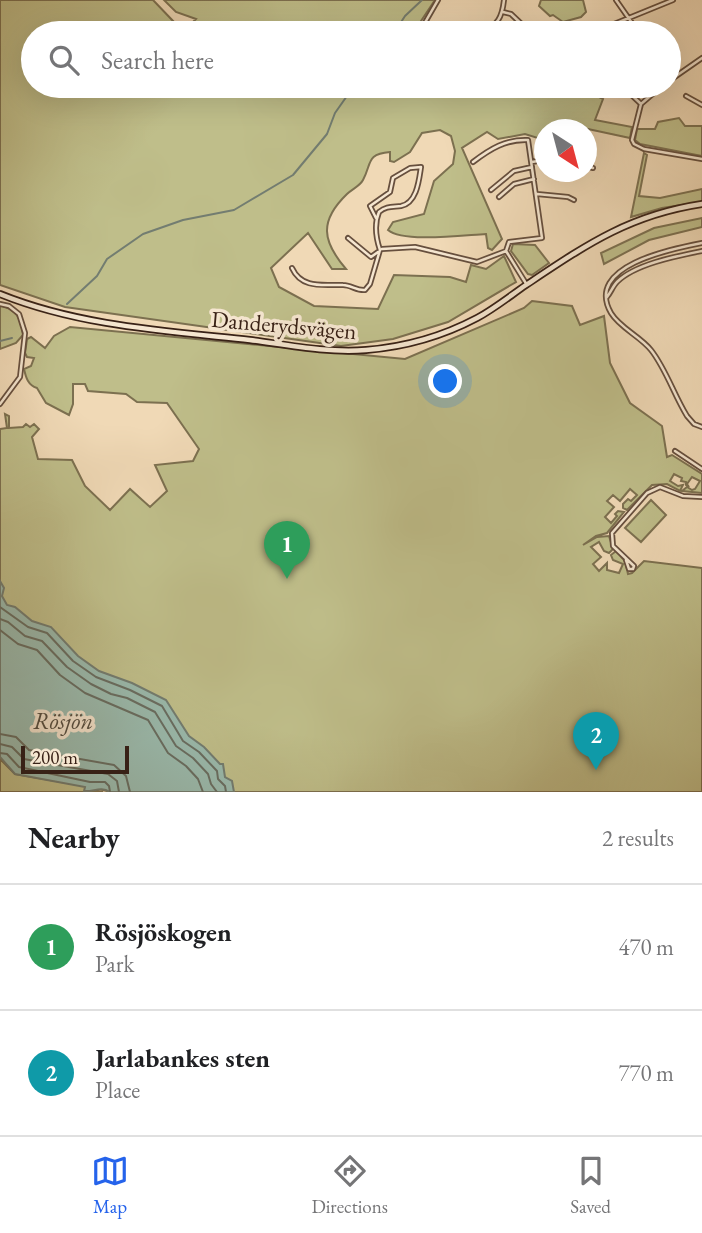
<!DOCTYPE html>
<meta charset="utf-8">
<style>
body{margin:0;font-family:"EB Garamond",serif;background:#f2f2f2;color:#202124}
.compass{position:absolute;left:534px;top:119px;width:63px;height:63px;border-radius:50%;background:#fff;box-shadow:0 7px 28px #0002;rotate:144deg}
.scale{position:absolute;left:21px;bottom:18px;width:108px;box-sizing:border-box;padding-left:7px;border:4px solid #382116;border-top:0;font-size:19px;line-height:24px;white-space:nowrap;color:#382116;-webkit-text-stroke:5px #f5e6d0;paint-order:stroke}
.you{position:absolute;left:446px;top:382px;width:24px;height:24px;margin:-18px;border:5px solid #fff;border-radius:50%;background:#1a73e8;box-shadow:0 0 0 10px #1a73e833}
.badge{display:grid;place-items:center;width:46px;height:46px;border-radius:50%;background:#2563eb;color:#fff;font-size:23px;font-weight:700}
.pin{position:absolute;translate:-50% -58px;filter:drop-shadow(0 2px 4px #0008)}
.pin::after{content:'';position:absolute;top:37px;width:24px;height:21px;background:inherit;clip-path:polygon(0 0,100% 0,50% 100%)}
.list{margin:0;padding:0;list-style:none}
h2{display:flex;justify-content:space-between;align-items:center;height:91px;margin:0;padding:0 28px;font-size:30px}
h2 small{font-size:23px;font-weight:400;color:#757577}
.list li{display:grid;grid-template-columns:46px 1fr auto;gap:21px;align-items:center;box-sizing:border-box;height:126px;padding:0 28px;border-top:2px solid #e0e0e0}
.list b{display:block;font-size:26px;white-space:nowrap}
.list p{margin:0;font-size:23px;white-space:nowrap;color:#757577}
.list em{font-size:23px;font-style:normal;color:#757577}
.icon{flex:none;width:38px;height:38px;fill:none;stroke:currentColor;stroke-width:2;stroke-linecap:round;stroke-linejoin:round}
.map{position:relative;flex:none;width:702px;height:792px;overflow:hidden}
.search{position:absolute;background:#fff;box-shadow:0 7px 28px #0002;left:21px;right:21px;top:21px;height:77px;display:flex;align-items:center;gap:18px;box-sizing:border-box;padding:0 24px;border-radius:38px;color:#757577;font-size:26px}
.sheet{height:343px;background:#fff}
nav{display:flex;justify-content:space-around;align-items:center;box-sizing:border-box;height:98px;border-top:2px solid #e0e0e0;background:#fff;font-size:19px;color:#757577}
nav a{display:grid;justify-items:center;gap:4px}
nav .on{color:#2563eb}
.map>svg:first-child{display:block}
</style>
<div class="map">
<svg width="702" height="792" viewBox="0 0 702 792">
<rect width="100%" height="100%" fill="#f0d9b6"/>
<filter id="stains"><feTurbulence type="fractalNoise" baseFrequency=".00286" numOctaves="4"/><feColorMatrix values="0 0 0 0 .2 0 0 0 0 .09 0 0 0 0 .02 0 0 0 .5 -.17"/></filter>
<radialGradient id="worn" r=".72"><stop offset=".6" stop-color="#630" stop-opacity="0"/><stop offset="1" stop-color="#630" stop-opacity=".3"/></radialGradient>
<path fill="#bfbe8a" stroke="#7c7050" stroke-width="2" d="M0,0H153L175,23L188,27L196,19L176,12L164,0H435L413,33H33V86H578L603,99L595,120L632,127L630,138L588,129L544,130V140L525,134L498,139L487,132L462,148L502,239L492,250L488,248L486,234C465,235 403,243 388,230L393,222L424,214L434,181L453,164L455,151L451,136L440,130L422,133L410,152L394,162L390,161V152C366,154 372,163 363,180C360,186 352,189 347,194C319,221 322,241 346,269H332L308,233L271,268L279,287L314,306L378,309L394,275L450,277L466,282L471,265L486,269L504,256L516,282L448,322L393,339L341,346L65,307L0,285Z
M541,0H583L586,12L581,17L563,22L553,15L550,16L539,6Z
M679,118L685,126H702V156L640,144L635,140L637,129H655L658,122Z
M644,153L647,155L639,196L660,198L702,189V202L662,208L631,217Z
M702,218V227L649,240L604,264L601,253L654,228Z
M513,244L535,245L549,263L532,275L528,274L511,251Z
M532,301L572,306L580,325L604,316L610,363L630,403L662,426L667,457L672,455L702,474V493L682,491L687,487L692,490L695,489L700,481L692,477L687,484L689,487L686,485V482L681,481L682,478L674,474L670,481L678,486L683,485L680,491L667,484L652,485L627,510L623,508V504L628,499L631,501L637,495L630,489L620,501L613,495L607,501L614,507L605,517L611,523L617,516L615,514L618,511L624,512L607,533L596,536L583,545L597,537L609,536L613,549L609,553L604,551L599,542L591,547L601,557L593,564L599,571L607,563V570L619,573L623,564L613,560L611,555L616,551L625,561L628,574L632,573L644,561L702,568V792H110L97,788L93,790L103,792H0V759L15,774L91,787L0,674V429L7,428L5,414L9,416V428L23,427L26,424L30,427L34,424L39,429L32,437L38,459L72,460L85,486L110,510L130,489L150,507L167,491L155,465L193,461L199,449L167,403L137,402L126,394L88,391L85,384H73V404L69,415L46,403L37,388C28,385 26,378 24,369L31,366L34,358L27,357L25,353L27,339L31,337L45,348L54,336L70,327L405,359L524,308Z
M0,305C17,310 21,318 23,335L16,343L0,349Z
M651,500L666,515L641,542L625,528Z"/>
<path fill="#9abaad" stroke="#737d71" stroke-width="2" d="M0,581L4,588L2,596L7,605L15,607L32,621L51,627L78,656L99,671L132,683L166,700L189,736L204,747L220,764H223L225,777L232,781L234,792H110C100,786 94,792 84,791L85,787L15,774L0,757Z"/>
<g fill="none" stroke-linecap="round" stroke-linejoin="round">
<path stroke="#696e62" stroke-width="2" d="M0,607L28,627L47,633L73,661L96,677L130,690L162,706L183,741L199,752L217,771L218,779L225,786L226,792
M0,619L8,622L25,636L42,641L67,667L91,684L111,694L127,698L155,712L176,746L193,758L208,774L211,784L217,792
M0,630L18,644L37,650L60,675L85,693L148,720L168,753L186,766L198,779L203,792
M0,734L16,737L29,750L114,765L126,776L130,792
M0,744L12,747L24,759L108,774L117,781L119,792
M0,753L7,754L19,767L90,782H105L109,786L110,792"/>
<path stroke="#737d71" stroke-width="2" d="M394,33L405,16L422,0
M67,304L97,276L107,259L143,234L183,220L234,210L293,175L327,134L335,113L354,86
M0,341L12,338"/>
<g stroke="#664f3e" stroke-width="6">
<path id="street" d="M616,0L639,33
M503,12L511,14L531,33
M419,33L438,0
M482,33C498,24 502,18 504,0
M592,33L673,0
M669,81L702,58
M622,86L640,103
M662,86L641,104L632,140L634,144L644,149L702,159
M686,96L702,105
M473,162C490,149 506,139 528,140L542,238L509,242L506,251
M532,162L544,160
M586,166L593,168
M491,190L514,171L532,167
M537,194L568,197L574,200
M499,197L514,184L534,179
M376,218L370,206L390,192L393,178L410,168L421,167C419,180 417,203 401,206C392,207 386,206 379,212C374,224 376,238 380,250
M348,238L371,257L378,252
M702,243C671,249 584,266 611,313C620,328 640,336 651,350C666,369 674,395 687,416L694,424L702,427
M382,249L415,247L477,262L506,251L527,285
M292,268C302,290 325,284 343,285C351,285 357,291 365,290L370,284L380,250
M607,297C611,292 613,286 617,282C635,264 677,256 702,251
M0,304L9,306L19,314L25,333L20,377L0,404
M675,451L702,469
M626,560L629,569H633L634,566L613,546L612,533L647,493L660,487L683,496L702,497"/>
</g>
<g stroke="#382116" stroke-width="8">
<path id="secondary" d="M0,294C79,326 166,331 250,340C288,345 327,353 366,350C404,347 443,336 477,318C494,309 510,296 526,285C586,245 629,215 702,204"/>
</g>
<use href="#street" stroke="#f5e6d0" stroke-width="2.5"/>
<use href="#secondary" stroke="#f5e6d0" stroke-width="4.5"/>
</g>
<g text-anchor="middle" stroke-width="7" stroke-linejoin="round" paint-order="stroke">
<g font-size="23" fill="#382116" stroke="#f5e6d0">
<text transform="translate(284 325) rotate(5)" y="8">Danderydsvägen</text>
</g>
<g font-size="24" font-style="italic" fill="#554f43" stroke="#f5e6d0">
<text x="63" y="729">Rösjön</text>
</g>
</g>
<rect width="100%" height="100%" filter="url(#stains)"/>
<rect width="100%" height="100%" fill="url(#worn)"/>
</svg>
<svg class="compass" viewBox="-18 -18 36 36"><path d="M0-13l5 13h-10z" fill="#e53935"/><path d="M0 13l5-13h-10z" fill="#757577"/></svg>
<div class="scale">200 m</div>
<div class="you"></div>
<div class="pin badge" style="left:287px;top:579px;background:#2e9e5b">1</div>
<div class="pin badge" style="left:596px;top:770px;background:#0f9aa8">2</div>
<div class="search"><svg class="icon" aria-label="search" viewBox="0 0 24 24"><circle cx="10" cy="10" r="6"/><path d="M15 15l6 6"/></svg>Search here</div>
</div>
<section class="sheet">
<h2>Nearby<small>2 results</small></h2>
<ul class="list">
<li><span class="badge" style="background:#2e9e5b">1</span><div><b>Rösjöskogen</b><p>Park</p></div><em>470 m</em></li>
<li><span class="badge" style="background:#0f9aa8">2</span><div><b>Jarlabankes sten</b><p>Place</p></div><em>770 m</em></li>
</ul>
</section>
<nav>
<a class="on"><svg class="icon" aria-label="map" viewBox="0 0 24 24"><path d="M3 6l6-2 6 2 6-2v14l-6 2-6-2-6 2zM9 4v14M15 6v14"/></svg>Map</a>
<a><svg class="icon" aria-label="directions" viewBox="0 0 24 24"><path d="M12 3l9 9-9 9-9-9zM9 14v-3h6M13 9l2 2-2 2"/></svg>Directions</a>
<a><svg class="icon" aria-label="saved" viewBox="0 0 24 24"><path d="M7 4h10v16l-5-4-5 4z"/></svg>Saved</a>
</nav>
